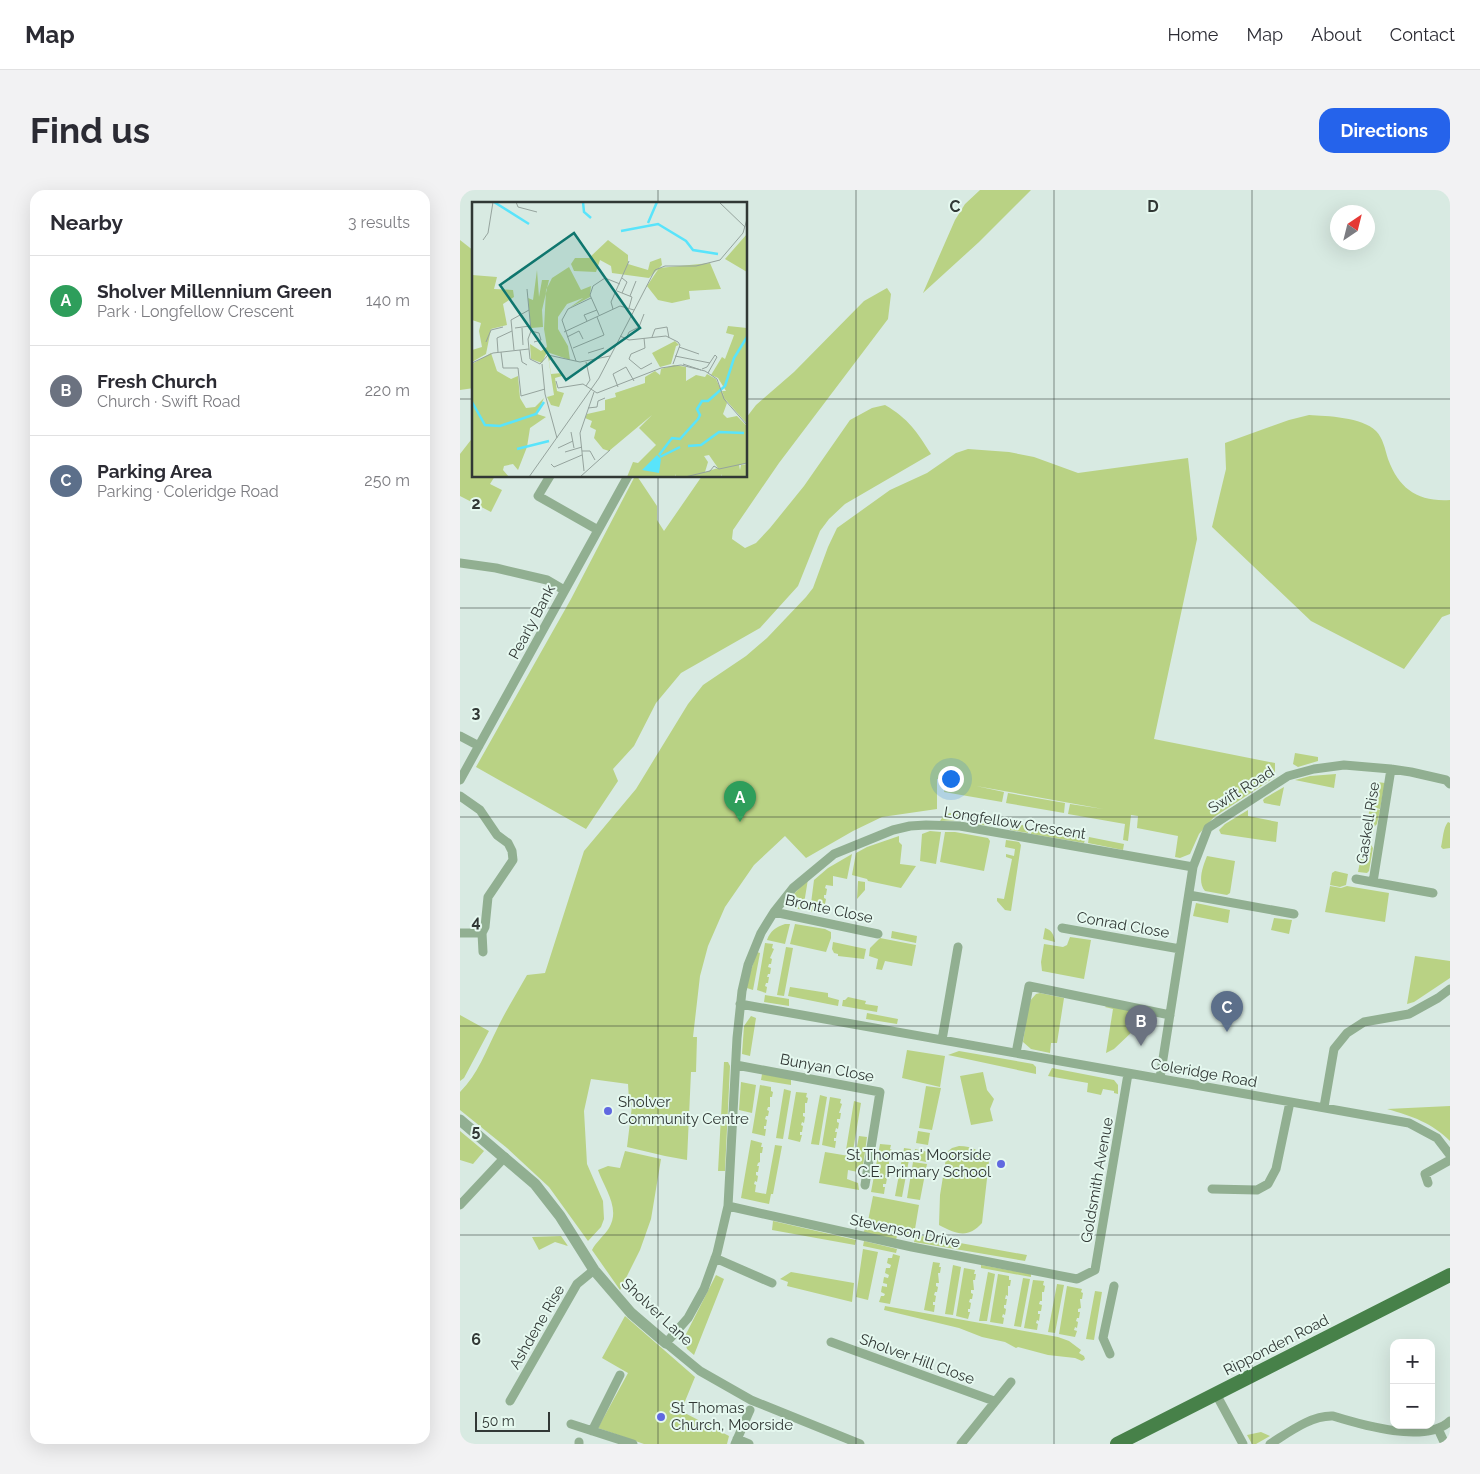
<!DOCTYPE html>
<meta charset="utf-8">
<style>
body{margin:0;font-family:Raleway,sans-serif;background:#f2f2f3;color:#2b2b33}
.controls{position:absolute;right:15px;bottom:15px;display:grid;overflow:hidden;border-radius:10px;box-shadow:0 5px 20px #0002}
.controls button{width:45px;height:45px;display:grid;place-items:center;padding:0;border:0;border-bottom:1px solid #e1e1e2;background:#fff;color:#2b2b33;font:25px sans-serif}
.compass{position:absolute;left:870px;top:15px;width:45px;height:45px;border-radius:50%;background:#fff;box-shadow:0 5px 20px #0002;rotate:35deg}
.scale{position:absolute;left:15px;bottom:12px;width:75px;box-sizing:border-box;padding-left:5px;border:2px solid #313835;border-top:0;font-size:14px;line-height:18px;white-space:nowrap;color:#313835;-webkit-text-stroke:4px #e5f8ef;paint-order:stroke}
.you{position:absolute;left:490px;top:588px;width:18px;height:18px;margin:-12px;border:4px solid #fff;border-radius:50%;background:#1a73e8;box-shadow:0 0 0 8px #1a73e833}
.badge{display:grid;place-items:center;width:32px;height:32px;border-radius:50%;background:#2563eb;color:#fff;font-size:16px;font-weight:700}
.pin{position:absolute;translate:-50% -41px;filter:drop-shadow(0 1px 2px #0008)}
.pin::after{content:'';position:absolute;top:26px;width:18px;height:15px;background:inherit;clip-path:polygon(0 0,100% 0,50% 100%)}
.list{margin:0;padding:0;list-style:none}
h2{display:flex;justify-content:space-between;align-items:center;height:65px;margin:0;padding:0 20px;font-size:21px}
h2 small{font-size:16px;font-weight:400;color:#7c7c81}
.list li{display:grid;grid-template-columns:32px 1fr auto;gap:15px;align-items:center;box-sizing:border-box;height:90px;padding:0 20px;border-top:1px solid #e1e1e2}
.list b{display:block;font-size:19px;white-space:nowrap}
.list p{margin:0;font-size:16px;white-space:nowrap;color:#7c7c81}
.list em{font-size:16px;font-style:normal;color:#7c7c81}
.map{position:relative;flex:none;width:990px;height:1254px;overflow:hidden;border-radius:15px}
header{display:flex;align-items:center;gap:30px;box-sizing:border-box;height:70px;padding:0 25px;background:#fff;border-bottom:1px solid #e1e1e2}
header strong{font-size:24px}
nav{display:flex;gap:28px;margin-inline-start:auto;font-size:18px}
.intro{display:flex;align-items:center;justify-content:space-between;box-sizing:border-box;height:120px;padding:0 30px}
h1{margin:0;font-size:35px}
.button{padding:12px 22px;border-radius:15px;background:#2563eb;color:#fff;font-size:18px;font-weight:700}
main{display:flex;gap:30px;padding:0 30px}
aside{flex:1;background:#fff;border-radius:15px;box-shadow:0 5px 20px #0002}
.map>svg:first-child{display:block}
</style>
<header>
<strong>Map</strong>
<nav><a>Home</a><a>Map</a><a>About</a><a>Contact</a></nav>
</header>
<div class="intro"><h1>Find us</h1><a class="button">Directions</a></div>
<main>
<aside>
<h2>Nearby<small>3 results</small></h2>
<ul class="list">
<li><span class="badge" style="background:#2e9e5b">A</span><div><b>Sholver Millennium Green</b><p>Park · Longfellow Crescent</p></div><em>140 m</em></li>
<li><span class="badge" style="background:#6b7280">B</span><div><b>Fresh Church</b><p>Church · Swift Road</p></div><em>220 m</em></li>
<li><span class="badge" style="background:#5c6f8a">C</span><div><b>Parking Area</b><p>Parking · Coleridge Road</p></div><em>250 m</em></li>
</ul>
</aside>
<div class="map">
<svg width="990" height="1254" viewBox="0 0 990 1254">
<rect width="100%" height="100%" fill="#d8eae2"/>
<path fill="#b9d284" d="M520,0H571L519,52L463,103L495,30L505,14Z
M0,50L14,61V198L0,200Z
M427,98L431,104L428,129L319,273L273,340L272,349L285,358L296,353L310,338L344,296L390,230L412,218L425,215C449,229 457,242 471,264L385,314L369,329L360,341L338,396L300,438L221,483L196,513L174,556L153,579L158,591L126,639L16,577L111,409L175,286H177L197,316V330L204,341L242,286H286V228L296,215L334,182L404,111Z
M849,225C867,226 902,227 916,241C923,248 925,259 928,269C939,299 958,312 990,310V424L982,427L944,479L851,431L752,337L766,279L765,253L829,230Z
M14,246V286H35L30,294L42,300L31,322L0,306V264Z
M508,259L549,262L574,267L618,283L728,268L737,349L694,549L815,573V587L754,627L739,644L730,664L720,668L715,667L718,646L677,638L678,626L671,625L668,651L663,650L665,634L608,624L610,614L643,619L516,596L544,602L542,612L484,602L486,591L477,589V619L422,627L393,641L346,668L325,646L294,675L265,717L248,756L240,786L233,847H237L236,882H231L227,970L205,966L167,957L172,916L169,911L168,894L131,889L124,921L127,974L143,1011L144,1029L141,1037L128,1051L89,997L47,958L0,920V902C18,884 26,861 37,839C46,820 57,803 67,785L85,783L124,661L176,599L228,514L243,495L286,466L307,448L346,407L353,398L368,357L377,338L430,300L467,283L496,263Z
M835,563L858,567V571L838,577L833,574Z
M876,584L874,598L835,590L850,586Z
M917,592L925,593L920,619L909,616L914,593Z
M824,597L820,616L804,613L803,610L805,608Z
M548,603L605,613L604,623L546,613Z
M910,618L920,620L917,634L914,637L913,644L904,643Z
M788,620V626L818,632L816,652L761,644L759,640L765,634Z
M490,623L500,625V630L480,631L484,625Z
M516,628L532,630L530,636L515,634Z
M988,632L990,633V658L983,659L981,657C983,649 983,638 988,632Z
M550,633L568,636V643L550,640Z
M572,637L626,647L624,653L571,644Z
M470,641L481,642L476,674L460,671L462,644Z
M485,642H495L528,648L530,651L524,681L480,672Z
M439,646V652L442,655L440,674L456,676L441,698L408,691L407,689L392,685L396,663L407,657Z
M629,647L664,654L663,660L628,653Z
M905,647L912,648L911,655L913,658L909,681L907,683L898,682Z
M546,650L559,652L561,655L551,721L545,720L537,711V708L544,709L552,669L546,667V664L554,666L555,659L545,657Z
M392,664L387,689L373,686V696L366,695L365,698L367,699L366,705H364V708L366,709L365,714H362L363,724L350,721L354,690L368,678Z
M747,666L775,671L770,703L767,705L745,701C737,692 743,676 747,666Z
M875,681L888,684L886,695L880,697L870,695L872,683Z
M348,689L343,720L334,718L332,716L333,705Z
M398,691L405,692V700L397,709Z
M870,696L881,698L887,696L929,703L925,732L865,722Z
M736,713L770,720L768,733L733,726Z
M814,728L832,730L829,744L811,740Z
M325,734H330L325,754L307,750C310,741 316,737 325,734Z
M335,734L365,739L371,742V748L366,762L330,754Z
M585,738C592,740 594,745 595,752L583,749Z
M432,741L457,746L456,753L431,748Z
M610,747L631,750L624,789L582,781L581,772L584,754L603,757L607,755Z
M420,748L456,755L452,776L425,771L422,780L416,779L418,769L409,766L410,758Z
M373,752L406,759L404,769L378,766V764L374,763L372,759Z
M305,753L313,754L312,758L314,759L310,768L312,769L311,774H309L308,777L311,778L310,784H308L307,787H309L308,793H306L305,796L307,797L306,803L297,800Z
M326,757L333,758L324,806L317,805Z
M297,762L300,763L293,800L287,798V792Z
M955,766L990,771V788L954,812L947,814Z
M330,797L368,803V807L379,810L378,816L328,806Z
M580,803L604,808L597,853H591L590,863L571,859L563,852L569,812L576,804Z
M305,805L329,809V816L304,812Z
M388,807L406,811L405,814L418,816L417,822L382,816L383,810H385Z
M648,814L692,823L654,859L646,863L653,819L645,817Z
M407,823L438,829L437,834L406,829Z
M0,825L29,841L4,888L0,891Z
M291,826L296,828L290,866L282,864L284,836Z
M447,860L485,866L480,897L442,888Z
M499,861L573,874L576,877V884L488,865Z
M264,872H268L270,876L265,981H258Z
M592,878L654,890L658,895V904L654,903V901L643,899L641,905L627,902L628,893L588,886Z
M523,882L527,900L534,909L530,919L533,931L511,935L500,886Z
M302,884L331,889V895L301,890Z
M281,892L296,895L292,923L279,920Z
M300,895L311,897V901L313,902L312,907H310V917H308L307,920L309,921L308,926H306L305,929L307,930L306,936H304V939H306L305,946L292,943Z
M466,896L481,898L472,940L459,938Z
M324,899L331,901L323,949L316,948Z
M336,902L347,903L346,907L348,908L347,913H345V923H343V926L345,927L344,933L342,932L341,935L343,936L342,942H340V945H342L340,952L328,949Z
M360,905L367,907L359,955L351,954Z
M370,907L381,909L380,913L382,914L379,923H381L380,929H377V932L379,933L378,939L376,938L375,942H377L376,948H374V951H376L375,958L362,955Z
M394,911L401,913L393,961L386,960Z
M990,916V951C972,933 952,926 927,919Z
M0,941L24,961L13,974L0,970Z
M458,941L470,943L468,955L456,953Z
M399,946L407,947L403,976L398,982L388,980L387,989L398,993L399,1000L359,993L365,962L395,967Z
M291,950L302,953L301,957H303L302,963H300V972L298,973L297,976H299L298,982H296V985L298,986L297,992L295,991L294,994L296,995L295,1002L306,1004L315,955L322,956L313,1004H311L309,1014L281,1008Z
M420,954L431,955L430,959L432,960L431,965H429V975H427L426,978L428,979L427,985H425V988H427L426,994H423V997H425L424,1004L411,1002Z
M499,956C513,956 520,961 529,971L522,1033C508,1049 496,1044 479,1035L480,1005L487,962L492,958Z
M444,958L451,959L442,1007L435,1006Z
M455,959L468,962L466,972L453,969Z
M165,961L201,969L191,1029L180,1060L160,1100L132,1060C136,1052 144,1046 149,1038C161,1018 144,998 138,980L148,976L160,978Z
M453,972L467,974L460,1010L447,1008Z
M413,1006L459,1015L454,1045L407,1036Z
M313,1031L396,1050L395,1055L312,1040Z
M405,1039L437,1046L436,1050L403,1043Z
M456,1045L567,1065L565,1071L454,1052Z
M101,1046L108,1056L95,1052L79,1060L72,1047Z
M404,1051L437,1059L436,1063L403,1056Z
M403,1059L418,1062L408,1110L396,1107Z
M433,1064L440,1066L430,1114L419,1112L421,1106H424L425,1104L421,1102L422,1096L427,1097V1094L423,1093L424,1087L428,1088L429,1085L425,1083L426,1078H430L431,1075L427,1073L428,1068H432Z
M473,1072L480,1073L479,1077H481L480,1083H478L479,1093H476V1096L478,1097L477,1102H475L474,1105L476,1106L475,1112H473V1115H475L474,1122L464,1120Z
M493,1075L501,1077L493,1125L485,1124Z
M521,1075L571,1084V1087L521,1078Z
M504,1078L515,1080L514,1084H516L515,1090H513L514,1100H511V1103L513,1104L512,1109H510L509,1112L511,1113L510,1119H508V1122H510L508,1129L496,1126Z
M331,1082L394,1093L392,1112L327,1096L328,1092L320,1089Z
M528,1082L535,1084L527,1131H519Z
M538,1084L549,1086V1090H551L550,1096H548V1106L546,1105L545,1109H547L546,1115H544V1118L546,1119L545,1125L543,1124L542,1127L544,1128L543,1134L530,1132Z
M256,1085L264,1089L234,1165L227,1159L224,1148Z
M563,1088L570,1089L561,1137L554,1136Z
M573,1090L584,1091L583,1095L585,1096L584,1102H582V1111H580L579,1114L582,1115L581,1121H578V1124H580L579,1131L577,1130L576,1133L578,1134L577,1140L564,1138Z
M597,1094L604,1095L595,1143L588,1142Z
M607,1096L622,1099L621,1102L623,1103L622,1109H620L621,1118L618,1119V1122H620L619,1128H617L616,1131L618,1132L617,1138L615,1137L614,1140L617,1141L615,1147L599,1144Z
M635,1101L642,1102L634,1150L626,1149Z
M425,1116L598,1147L609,1151L621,1160L619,1163L624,1166L625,1169L622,1171L615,1168L588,1165L558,1157L556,1158L545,1152L522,1147L499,1138L424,1120Z
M165,1126L235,1187L221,1221L269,1246L267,1254H184L138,1238L168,1183L142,1168Z
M801,1242L810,1246L796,1254H792L787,1245Z"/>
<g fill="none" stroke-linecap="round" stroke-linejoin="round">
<path stroke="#91af91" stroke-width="9" d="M90,286L78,306L138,340
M0,373L36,378L87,390L104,400
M0,546L19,556
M0,590C56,489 112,388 168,286
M0,606L20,620L37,645L48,653L52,661L53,670L28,707L25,737L22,743H0
M896,689L973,703
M913,692L931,579
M729,705L834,724
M314,722L418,744
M602,738L720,759
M22,743L23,762
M280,814L949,933L977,948L990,965
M482,850L498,757
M556,863L569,796L710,825
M276,875L420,902L405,995
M700,888L733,677L748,638L828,586L854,579L884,575L931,579L951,582L986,590L990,594
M864,917L874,859L887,843L904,832L949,824L978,808L990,799
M968,993L965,984L990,970
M752,999L797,1000L808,994L816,979L830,912
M0,1015L45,967
M268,1016L452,1057L617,1089L635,1080L668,884
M255,1068L312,1093
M371,1152L534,1211
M650,1164L643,1148L654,1096
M756,1204L783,1254
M50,1211L117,1094L134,1080
M111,1234L173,1254
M132,1241L160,1185
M979,1241L985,1254
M277,1249L289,1254
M119,1252V1254
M275,1254L290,1220
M400,1254L291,1210L240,1181L206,1153L228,1128L244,1099L257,1063L268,1016L277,848L282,801L288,775L301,743L314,722L333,698L374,664L433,640L450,636L466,635L500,636L733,677
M501,1254L551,1192
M810,1254C828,1243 851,1225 873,1226C902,1235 966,1254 990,1231"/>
<path stroke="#91af91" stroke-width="11" d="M0,930L75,994L100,1026L134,1080L171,1123L206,1153"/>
<path stroke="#478149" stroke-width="14" d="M657,1254L990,1085"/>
</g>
<path fill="none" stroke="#313835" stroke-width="1" stroke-opacity="0.55" d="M198,0V14M396,0V1254M594,0V1254M792,0V1254M0,209H14M286,209H990M198,286V1254M0,418H990M0,627H990M0,836H990M0,1045H990"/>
<g fill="#6068e0" stroke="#e5f8ef" stroke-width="2">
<circle cx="148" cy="921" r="5"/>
<circle cx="541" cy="974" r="5"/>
<circle cx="201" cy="1227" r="5"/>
</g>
<g text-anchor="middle" stroke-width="4" stroke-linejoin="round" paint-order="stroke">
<g font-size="15" fill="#313835" stroke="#e5f8ef">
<text transform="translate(72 432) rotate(-62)" y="5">Pearly Bank</text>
<text transform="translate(781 600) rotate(-32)" y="5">Swift Road</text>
<text transform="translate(555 633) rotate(9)" y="5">Longfellow Crescent</text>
<text transform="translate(908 633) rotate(-81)" y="5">Gaskell Rise</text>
<text transform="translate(369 719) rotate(12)" y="5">Bronte Close</text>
<text transform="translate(663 735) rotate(10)" y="5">Conrad Close</text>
<text transform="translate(367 878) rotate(11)" y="5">Bunyan Close</text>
<text transform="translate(744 883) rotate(10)" y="5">Coleridge Road</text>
<text transform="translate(637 990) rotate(-80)" y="5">Goldsmith Avenue</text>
<text transform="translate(445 1041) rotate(12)" y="5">Stevenson Drive</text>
<text transform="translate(197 1122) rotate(43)" y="5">Sholver Lane</text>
<text transform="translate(77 1137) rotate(-60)" y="5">Ashdene Rise</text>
<text transform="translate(816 1155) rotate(-27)" y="5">Ripponden Road</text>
<text transform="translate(457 1169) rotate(20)" y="5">Sholver Hill Close</text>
</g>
<g font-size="15" fill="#313835" stroke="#e5f8ef" text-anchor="start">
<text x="158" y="917">Sholver<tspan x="158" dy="17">Community Centre</tspan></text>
<text x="531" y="970" text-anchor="end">St Thomas' Moorside<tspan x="531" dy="17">C.E. Primary School</tspan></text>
<text x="211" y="1223">St Thomas<tspan x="211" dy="17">Church, Moorside</tspan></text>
</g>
</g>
<g transform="translate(12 12)">
<rect width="275" height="275" fill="#d8eae2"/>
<path d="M275,32V70L253,57ZM136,38L156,53V62L176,68L178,60L189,56L190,63L177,76L140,71L139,64L128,58L124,70L102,69L99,62L103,56H117ZM238,61L249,87L217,89L218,97L200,101L186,98L175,84L187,66ZM97,65L109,88L119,84L118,95L97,106L111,96L95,102L86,115V127L96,144L98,158L75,150L70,161L59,157L58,142L69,149L75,145L72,127L74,88L80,76ZM65,68L67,95L70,78H77L70,108L71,125L59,126L56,96L61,98ZM0,73L25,75L22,87L41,88L42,95L31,102L35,123L19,127L14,152L0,160V148L10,145L7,129L9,121L0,118ZM256,124L275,126V222L253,197L250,189H254L246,176L239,173L250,155L253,157L261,136L262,133L254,131ZM203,139L207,143L204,144L199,162L188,165L180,151ZM19,151L25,169L39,177L46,174L48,196L54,206L63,205L72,196L65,212L74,215L58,226L55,245L46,268L41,262L32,264L31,268L37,275H0V162ZM76,154L80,155L77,159L79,172L90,171V174L83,176L85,189L92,191L87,205L79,203L75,195L82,193ZM202,163L214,165V179L224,173L233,175L235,172L244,177L255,201L251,212L255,216L265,214L275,224V261L267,263L268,268L269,263L275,262V275H250L249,272V275H204V272L203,275H155L161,260L166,261L184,243L167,226L180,213L137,249L131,247L122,236L124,228L118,225L120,219L113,216L115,212L133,208V198L144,195L143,191L173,181V175L183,169L188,173L189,167ZM237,253L246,266L233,270L236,260L232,254Z" fill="#b9d284" fill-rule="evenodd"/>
<path d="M185,253L189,257L187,271L170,268Z" fill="#59e4fb"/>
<path fill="none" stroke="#59e4fb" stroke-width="2.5" d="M22,0L57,22M111,0L112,10L119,16M176,21L185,0M149,29L186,22L214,39L221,48L246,52M0,200L13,223L28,224L64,212L72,200M216,244L229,243L247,230L272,231M45,247L77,239M187,253L200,236L208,237L226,217L228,213L225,207L230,199H236L253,184L262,156L275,135M188,255L208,245"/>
<path fill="none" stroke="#95a39d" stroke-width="1" d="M44,0L46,5L65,10M247,0L273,25M11,38L16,31L21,0M150,76L155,80L150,91M55,87L59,129L56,137M145,89L160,95L157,106M158,94L164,79M141,107L139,100L157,59M127,113L118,93L121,84L133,76L148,82M115,119L112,113L125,108M43,126L58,124M50,126L51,143M59,129L67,131L69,138L62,140M92,130L148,104L162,108M148,134L157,138L194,134L206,140L208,143L201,162M95,135L107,129L111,137M180,135L183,127L195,125L197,136M172,136L173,146L159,152L157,157L169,167L180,161M56,137L58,157L68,162L76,153L108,160L138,154M154,137L157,130L167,125L172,112M14,140L19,128L31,125M207,145L227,152M101,146L132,133L125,115M42,148L39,118L57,108M48,148L50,160L55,163M26,150L25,136L40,129M29,150L31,166H46L49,194L73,187M116,151L132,146M203,154L238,161M104,159L90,118L96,107L119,96M114,160L118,178L114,184M0,161L21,151L57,147M70,162L73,192L85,236M211,162L229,168M230,167L235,165L243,153M236,171L245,155L243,153M84,179L86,186L111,182L125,191L189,166L209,163L233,169L245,177L252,197L275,223M146,185L141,172L154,165L162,179M116,206L125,205L126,199L133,196M99,230L102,246M86,246L101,239M110,249H118L123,258M93,250L110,245M79,262L82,265L110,253M112,269L108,231L122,190M57,275L127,176L183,68L193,64H224L248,58L271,31L275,17M108,275L138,248M213,275L238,269L242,264L247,267L275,261"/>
<path fill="#0f766e" fill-opacity="0.15" stroke="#0f766e" stroke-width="2.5" d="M102,31L168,126L94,178L28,83Z"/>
<rect width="275" height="275" fill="none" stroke="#313835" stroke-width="2.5"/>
</g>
<g font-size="16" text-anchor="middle" font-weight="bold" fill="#313835" stroke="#e5f8ef" stroke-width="4" stroke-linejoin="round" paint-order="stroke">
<text x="495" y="22">C</text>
<text x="693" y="22">D</text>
<text x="16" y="319">2</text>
<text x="16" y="528">3</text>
<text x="16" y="737">4</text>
<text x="16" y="946">5</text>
<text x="16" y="1155">6</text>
</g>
</svg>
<div class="controls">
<button>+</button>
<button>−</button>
</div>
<svg class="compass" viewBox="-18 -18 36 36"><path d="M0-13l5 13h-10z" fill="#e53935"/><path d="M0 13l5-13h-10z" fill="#7c7c81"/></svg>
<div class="scale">50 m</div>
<div class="you"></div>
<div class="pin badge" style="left:280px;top:632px;background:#2e9e5b">A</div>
<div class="pin badge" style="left:681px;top:856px;background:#6b7280">B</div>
<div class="pin badge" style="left:767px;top:842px;background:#5c6f8a">C</div>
</div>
</main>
